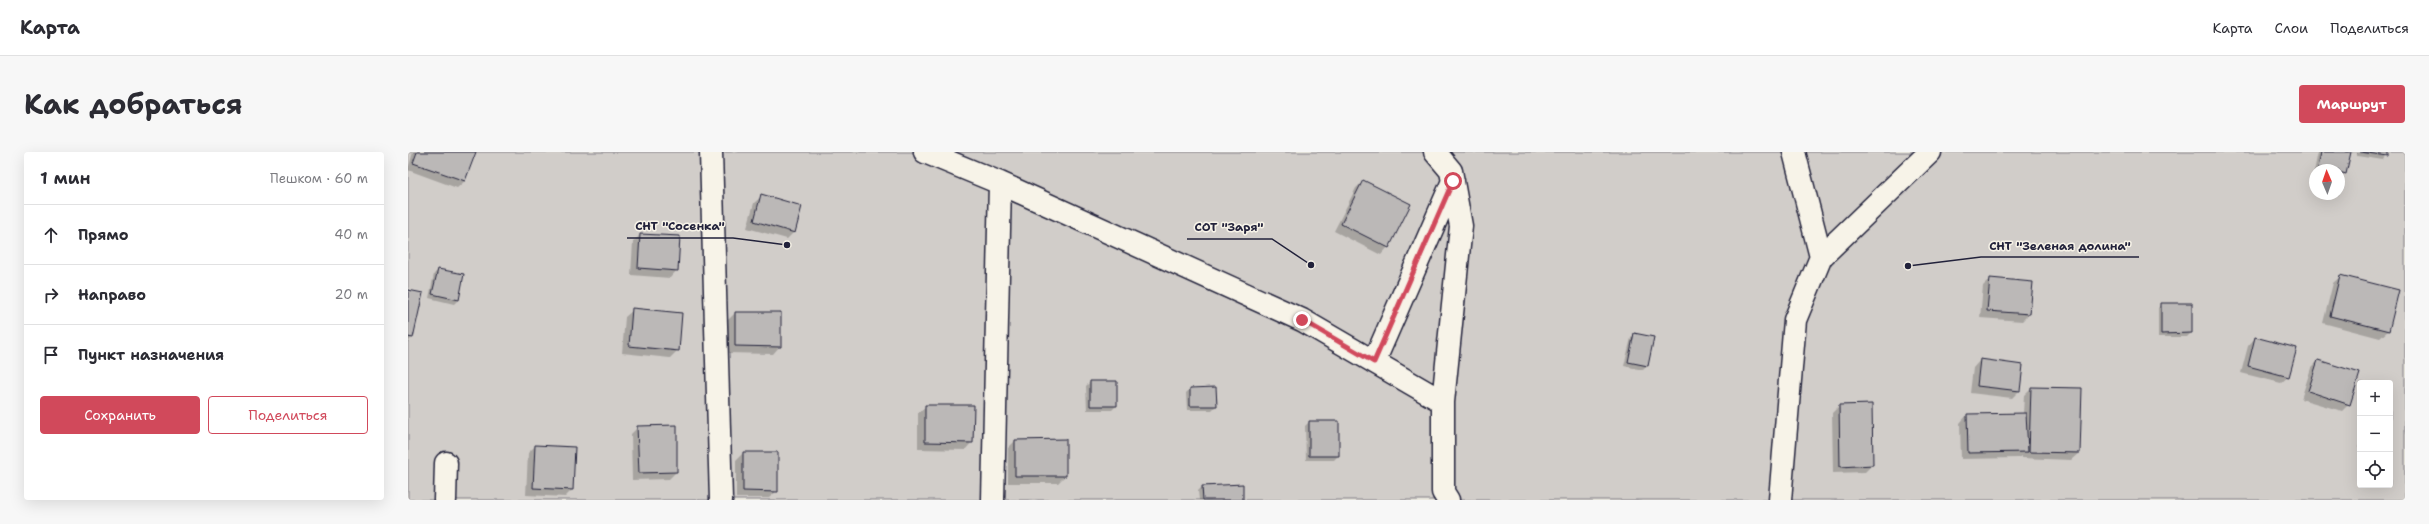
<!DOCTYPE html>
<html lang="ru">
<meta charset="utf-8">
<style>
body{margin:0;font-family:"Shantell Sans",sans-serif;background:#f7f7f7;color:#2b2b33}
.controls{position:absolute;right:12px;bottom:12px;display:grid;overflow:hidden;border-radius:4px;box-shadow:0 4px 16px #0002}
.controls button{width:36px;height:36px;display:grid;place-items:center;padding:0;border:0;border-bottom:1px solid #e1e1e2;background:#fff;color:#2b2b33;font:20px sans-serif}
.compass{position:absolute;left:1901px;top:12px;width:36px;height:36px;border-radius:50%;background:#fff;box-shadow:0 4px 16px #0002;rotate:358deg}
.stop{position:absolute;width:12px;height:12px;margin:-9px;border:3px solid #d1495b;border-radius:50%;background:#fff}
.stop.end{background:#d1495b;border-color:#fff;box-shadow:0 1px 4px #0008}
.list{margin:0;padding:0;list-style:none}
h2{display:flex;justify-content:space-between;align-items:center;height:52px;margin:0;padding:0 16px;font-size:17px}
h2 small{font-size:13px;font-weight:400;color:#7c7c81}
.list li{display:grid;grid-template-columns:26px 1fr auto;gap:12px;align-items:center;box-sizing:border-box;height:60px;padding:0 16px;border-top:1px solid #e1e1e2}
.list b{display:block;font-size:15px;white-space:nowrap}
.list em{font-size:13px;font-style:normal;color:#7c7c81}
.actions{display:flex;gap:8px;padding:12px 16px}
.actions a{flex:1;padding:9px 0;border:1px solid #d1495b;border-radius:4px;text-align:center;font-size:14px;color:#d1495b}
.actions .main{background:#d1495b;color:#fff}
.icon{flex:none;width:22px;height:22px;fill:none;stroke:currentColor;stroke-width:2;stroke-linecap:round;stroke-linejoin:round}
.map{position:relative;flex:none;width:1997px;height:348px;overflow:hidden;border-radius:4px}
header{display:flex;align-items:center;gap:24px;box-sizing:border-box;height:56px;padding:0 20px;background:#fff;border-bottom:1px solid #e1e1e2}
header strong{font-size:19px}
nav{display:flex;gap:22px;margin-inline-start:auto;font-size:14px}
.intro{display:flex;align-items:center;justify-content:space-between;box-sizing:border-box;height:96px;padding:0 24px}
h1{margin:0;font-size:28px}
.button{padding:10px 18px;border-radius:4px;background:#d1495b;color:#fff;font-size:14px;font-weight:700}
main{display:flex;gap:24px;padding:0 24px}
aside{flex:1;background:#fff;border-radius:4px;box-shadow:0 4px 16px #0002}
.map>svg:first-child{display:block}
</style>
<header>
<strong>Карта</strong>
<nav><a>Карта</a><a>Слои</a><a>Поделиться</a></nav>
</header>
<div class="intro"><h1>Как добраться</h1><a class="button">Маршрут</a></div>
<main>
<aside>
<h2>1 мин<small>Пешком · 60 m</small></h2>
<ul class="list">
<li><svg class="icon" aria-label="ahead" viewBox="0 0 24 24"><path d="M12 20V5M6 11l6-6 6 6"/></svg><div><b>Прямо</b></div><em>40 m</em></li>
<li><svg class="icon" aria-label="right" viewBox="0 0 24 24"><path d="M7 20v-9h11M14 6l5 5-5 5"/></svg><div><b>Направо</b></div><em>20 m</em></li>
<li><svg class="icon" aria-label="arrive" viewBox="0 0 24 24"><path d="M6 21V4h12l-3 4 3 4H6"/></svg><div><b>Пункт назначения</b></div></li>
</ul>
<div class="actions"><a class="main">Сохранить</a><a>Поделиться</a></div>
</aside>
<div class="map">
<svg width="1997" height="348" viewBox="0 0 1997 348">
<rect width="100%" height="100%" fill="#eeebe1"/>
<filter id="ink" filterUnits="userSpaceOnUse"><feTurbulence type="fractalNoise" baseFrequency=".025" numOctaves="2"/><feDisplacementMap in="SourceGraphic" scale="8" xChannelSelector="R" yChannelSelector="G"/><feConvolveMatrix kernelMatrix="1 2 1 2 8 2 1 2 1" color-interpolation-filters="sRGB"/></filter>
<g filter="url(#ink)">
<path fill="#d1cdc9" stroke="#7a7882" fill-rule="evenodd" d="M0,0H1997V348H0ZM1907,18H1931V42H1907ZM1952,231H1982V333H1952Z"/>
<path fill="#0003" d="M5,0H67L57,29L49,36L0,18Z
M1910,0H1942L1937,21L1933,25H1931V18L1906,20Z
M1949,0H1979L1975,8L1949,4Z
M956,29L980,95L973,103L926,79L948,36Z
M354,44L386,80L379,87L339,76L346,51Z
M232,83L269,118L262,126L223,123L225,90Z
M30,118L50,148L46,152L21,146L26,122Z
M1933,124L1980,179L1972,186L1915,171L1925,131Z
M1582,127L1624,131L1621,162L1614,169L1572,166L1575,134Z
M0,139L14,142L4,186L0,190Z
M1754,152L1783,181L1779,185H1750V156Z
M225,158L270,198L262,206L214,201L217,165Z
M327,161L372,194L365,202L320,201V168Z
M1227,182L1239,214L1235,218L1216,214L1223,186Z
M1847,186L1881,224L1873,231L1833,221L1840,194Z
M1572,208L1611,239L1604,246L1562,241L1565,216Z
M1910,209L1941,252L1934,259L1893,247L1903,216Z
M682,230L708,254L704,258H679L678,234Z
M1623,236L1671,301L1663,308L1614,306V304L1611,306L1553,307L1552,271L1559,263L1615,262L1616,243Z
M782,237L808,254L804,258H779L778,241Z
M1463,253L1464,313L1457,320L1425,321L1424,261L1431,254Z
M518,254L564,290L557,298L510,297V261Z
M901,270L930,304L926,308H898L897,274Z
M230,275L268,320L261,327L224,328L223,282Z
M607,289L657,324L650,331H600V296Z
M127,294L164,338L157,345L118,343L120,301Z
M335,301L369,339L361,346H328V308Z
M794,335L834,348H791L790,339Z"/>
<path fill="#bbb8b7" stroke="#22223b" d="M9,0H68L57,29L5,11Z
M1913,0H1943L1938,22L1931,20V18L1910,16Z
M1952,0H1980V4Z
M955,28L1003,52L981,96L933,72Z
M353,42L394,54L387,81L346,69Z
M232,82L272,84L270,119L230,116Z
M30,117L56,122L51,148L24,142Z
M1932,123L1991,138L1981,179L1922,164Z
M1582,126L1625,130L1622,162L1579,159Z
M0,138L15,141L5,186L0,185Z
M1753,151H1784V181L1753,182Z
M224,156L274,161L271,199L221,194Z
M327,160H373V195L327,194Z
M1226,181L1246,185L1240,214L1220,210Z
M1847,185L1889,196L1881,225L1840,214Z
M1572,207L1615,213L1612,239L1569,234Z
M1910,208L1952,221L1942,253L1900,239Z
M682,229H709V254H682Z
M808,235L809,254H782V236Z
M1623,235L1674,236L1672,301L1621,300Z
M1464,252L1465,313L1432,315L1431,253Z
M517,253H566L565,291L517,290Z
M1618,261L1620,300L1560,301L1559,262Z
M901,269H931V304H901Z
M269,273V320L231,321L229,274Z
M658,287V324H607V288Z
M127,293L167,295L165,338L125,336Z
M335,300H370V340L335,339Z
M835,332V348H795L794,334Z"/>
<g fill="none" stroke-linecap="round" stroke-linejoin="round">
<g stroke="#22223b" stroke-width="25">
<path id="minor" d="M303,0L313,348
M517,0L592,31L894,168L1035,250V340L1040,348
M1027,0L1043,19L1053,74L1035,250
M1386,0L1413,105
M966,210L1045,29
M37,348L38,311
M585,348L592,31
M1372,348L1387,168L1413,105L1522,0"/>
</g>
<use href="#minor" stroke="#f7f3e8" stroke-width="22"/>
</g>
</g>
<g fill="none" stroke-linecap="round" stroke-linejoin="round" filter="url(#ink)">
<path stroke="#d1495b" stroke-width="5" d="M894,168L966,210L1045,29"/>
</g>
<path fill="none" stroke="#22223b" stroke-width="1.5" d="M379 93L325 86H219M903 113L864 87H779M1500 114L1573 105H1731"/>
<g fill="#22223b" stroke="#f7f3e8" stroke-width="1.5">
<circle cx="379" cy="93" r="4"/>
<circle cx="903" cy="113" r="4"/>
<circle cx="1500" cy="114" r="4"/>
</g>
<g font-size="12" text-anchor="middle" font-weight="bold" fill="#22223b" stroke="#f7f3e8" stroke-width="3" stroke-linejoin="round" paint-order="stroke">
<text x="272" y="78">СНТ "Сосенка"</text>
<text x="821" y="79">СОТ "Заря"</text>
<text x="1652" y="98">СНТ "Зеленая долина"</text>
</g>
</svg>
<div class="controls">
<button>+</button>
<button>−</button>
<button><svg class="icon" aria-label="locate" viewBox="0 0 24 24"><circle cx="12" cy="12" r="6"/><path d="M12 2v4M12 18v4M2 12h4M18 12h4"/></svg></button>
</div>
<svg class="compass" viewBox="-18 -18 36 36"><path d="M0-13l5 13h-10z" fill="#e53935"/><path d="M0 13l5-13h-10z" fill="#7c7c81"/></svg>
<div class="stop" style="left:1045px;top:29px"></div>
<div class="stop end" style="left:894px;top:168px"></div>
</div>
</main>
